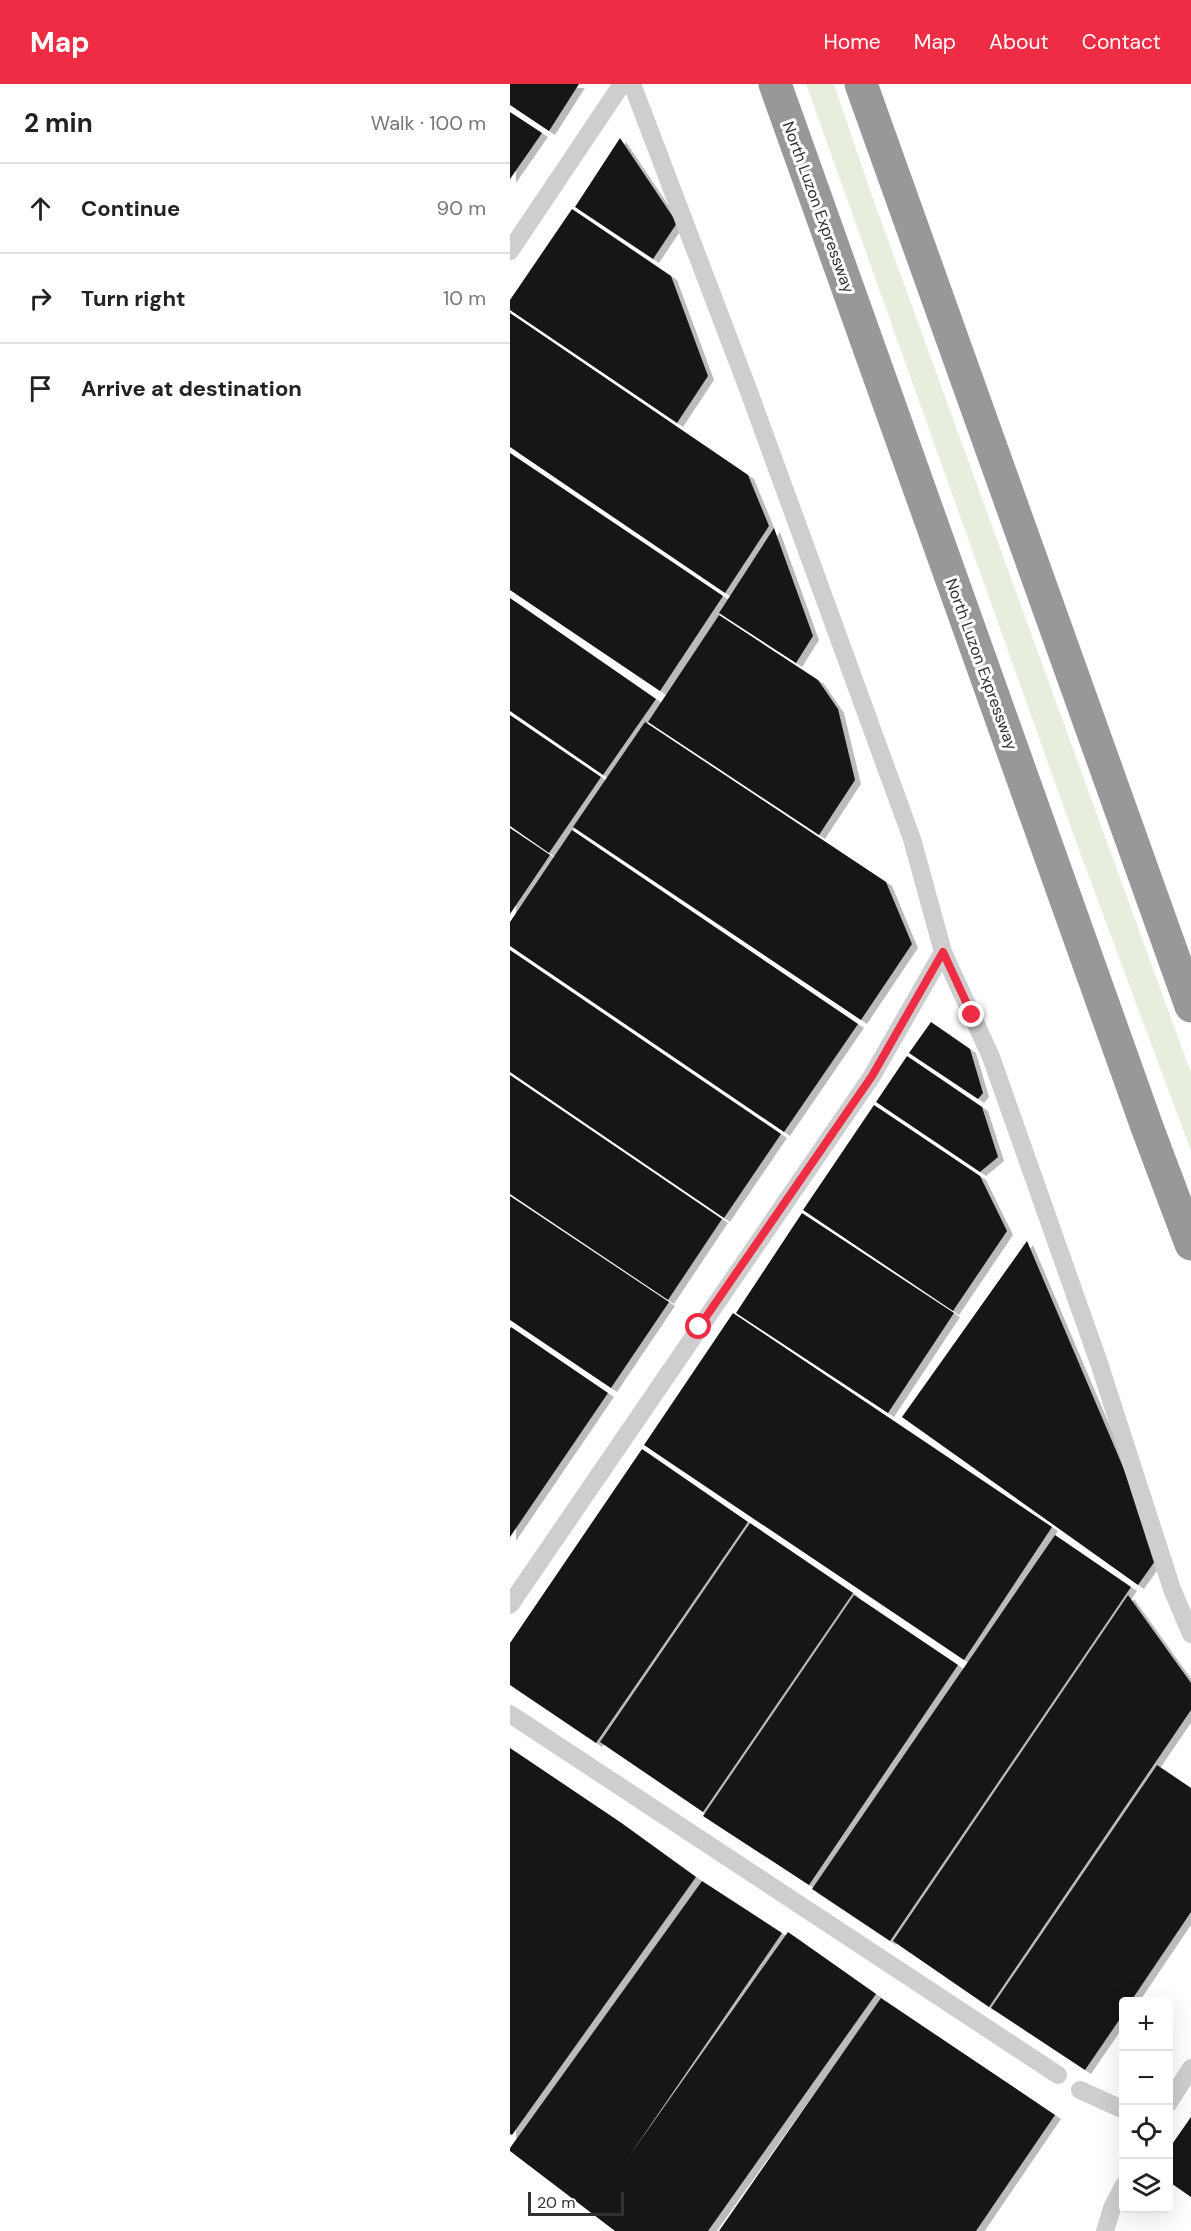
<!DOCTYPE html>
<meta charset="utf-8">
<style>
body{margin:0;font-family:"DM Sans",sans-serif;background:#f6f6f6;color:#222}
.controls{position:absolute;right:18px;bottom:18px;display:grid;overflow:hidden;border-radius:6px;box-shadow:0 6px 24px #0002}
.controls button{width:54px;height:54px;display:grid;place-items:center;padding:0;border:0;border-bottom:2px solid #e0e0e0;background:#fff;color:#222;font:30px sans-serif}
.scale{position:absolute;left:18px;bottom:15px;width:96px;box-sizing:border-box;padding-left:6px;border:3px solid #313131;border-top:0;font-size:16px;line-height:21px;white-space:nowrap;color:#313131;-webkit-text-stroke:4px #fff;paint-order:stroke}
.stop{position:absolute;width:18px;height:18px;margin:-14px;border:4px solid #ee2c43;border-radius:50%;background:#fff}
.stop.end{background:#ee2c43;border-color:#fff;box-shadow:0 2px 6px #0008}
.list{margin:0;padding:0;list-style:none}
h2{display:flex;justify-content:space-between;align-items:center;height:78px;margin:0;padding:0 24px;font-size:26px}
h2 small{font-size:20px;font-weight:400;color:#767676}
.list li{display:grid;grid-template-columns:39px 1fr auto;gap:18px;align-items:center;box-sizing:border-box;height:90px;padding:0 24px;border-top:2px solid #e0e0e0}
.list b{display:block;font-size:22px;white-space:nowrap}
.list em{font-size:20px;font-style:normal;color:#767676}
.icon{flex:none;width:33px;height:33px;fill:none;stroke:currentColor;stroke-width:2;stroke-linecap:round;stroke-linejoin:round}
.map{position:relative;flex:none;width:681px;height:2147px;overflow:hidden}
header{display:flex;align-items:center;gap:36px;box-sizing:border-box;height:84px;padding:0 30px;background:#ee2c43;color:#fff}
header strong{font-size:28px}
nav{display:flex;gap:33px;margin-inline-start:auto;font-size:21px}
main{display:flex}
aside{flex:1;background:#fff}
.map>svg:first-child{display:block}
</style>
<header>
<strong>Map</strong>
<nav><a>Home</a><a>Map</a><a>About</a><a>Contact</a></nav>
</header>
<main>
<aside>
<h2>2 min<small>Walk · 100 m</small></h2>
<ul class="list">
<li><svg class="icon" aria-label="ahead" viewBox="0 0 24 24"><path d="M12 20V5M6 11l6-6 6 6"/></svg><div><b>Continue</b></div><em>90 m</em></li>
<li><svg class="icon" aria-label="right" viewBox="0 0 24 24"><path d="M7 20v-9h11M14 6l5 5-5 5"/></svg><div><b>Turn right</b></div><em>10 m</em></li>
<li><svg class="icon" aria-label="arrive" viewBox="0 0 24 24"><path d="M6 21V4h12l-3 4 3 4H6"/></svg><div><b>Arrive at destination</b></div></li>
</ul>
</aside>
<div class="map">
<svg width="681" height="2147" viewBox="0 0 681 2147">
<defs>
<filter id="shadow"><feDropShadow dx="6" dy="4" stdDeviation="0" flood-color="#0004"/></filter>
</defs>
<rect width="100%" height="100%" fill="#fff"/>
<path fill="#e7eede" d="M296,0H324L361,109L681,989V1067L569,766Z"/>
<path fill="#181818" filter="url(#shadow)" d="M0,0H69L39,47L0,21Z
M0,28L32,49L0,95Z
M110,54L167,139L143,175L65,123Z
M62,125L161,192L198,292L167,339L0,226V216Z
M0,229L238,391L259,442L215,509L0,363Z
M0,369L213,512L150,607L0,506Z
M264,444L303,552L286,579L209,529Z
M0,514L146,615L93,691L0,627Z
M209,531L308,596L328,625L345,696L309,751L138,638Z
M0,631L91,693L39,769L0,742Z
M135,638L376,798L402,860L351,936L63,743Z
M0,744L40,771L0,830Z
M62,746L348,940L274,1048L0,862V838Z
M0,866L271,1050L214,1134L0,988Z
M421,938L460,965L473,1009L468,1015L399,969Z
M397,972L472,1023L488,1073L470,1088L366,1018Z
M0,991L212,1135L158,1216L0,1110Z
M364,1021L470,1092L497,1147L443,1227L293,1126Z
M0,1112L159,1218L101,1304L0,1236Z
M292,1129L444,1229L378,1329L226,1229Z
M517,1157L650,1470L628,1501L392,1333Z
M223,1229L542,1443L454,1576L134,1361Z
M1,1243L98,1309L0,1453V1245Z
M132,1365L238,1438L86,1659L0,1601V1559Z
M240,1439L343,1509L193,1728L90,1658Z
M545,1451L621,1503L380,1857L302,1805Z
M344,1511L448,1581L299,1801L193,1732Z
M618,1511L681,1599V1626L479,1923L383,1857Z
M0,1664L110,1738L186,1793L2,2051L0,2050Z
M647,1681L681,1704V1828L621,1917H614V1929L575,1986L481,1924Z
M192,1797L272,1849L120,2071L278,1848L366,1910L198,2147H105L0,2067V2064Z
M371,1914L545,2031L466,2147H209Z
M681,2033V2113L658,2097V2066Z"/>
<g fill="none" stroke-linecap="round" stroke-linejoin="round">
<path stroke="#cecece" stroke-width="18" d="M122,0L238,305L402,755L433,868L481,973L589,1279L662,1505L681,1550
M0,167L112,0
M0,1521L362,992L433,868
M0,1630L548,1991
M570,2006L614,2026
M658,2020L681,1984
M595,2147L602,2124L614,2101"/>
<path stroke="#989898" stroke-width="33" d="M265,0L637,1043L681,1160
M351,0L681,922"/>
</g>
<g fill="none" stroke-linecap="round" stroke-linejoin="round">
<path stroke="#ee2c43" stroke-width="8" d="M189,1243L362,992L433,868L462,931"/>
</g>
<g text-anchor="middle" stroke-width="6" stroke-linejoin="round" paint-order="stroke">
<g font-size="16" fill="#313131" stroke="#fff">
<text transform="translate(309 123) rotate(70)" y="6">North Luzon Expressway</text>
<text transform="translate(472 580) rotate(70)" y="6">North Luzon Expressway</text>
</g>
</g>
</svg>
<div class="controls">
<button>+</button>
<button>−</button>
<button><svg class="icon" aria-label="locate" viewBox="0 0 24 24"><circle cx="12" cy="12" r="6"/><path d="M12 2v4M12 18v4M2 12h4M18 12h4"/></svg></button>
<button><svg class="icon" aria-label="layers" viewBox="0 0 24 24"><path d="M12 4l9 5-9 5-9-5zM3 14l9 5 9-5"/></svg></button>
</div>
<div class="scale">20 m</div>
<div class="stop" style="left:189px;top:1243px"></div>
<div class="stop end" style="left:462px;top:931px"></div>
</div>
</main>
